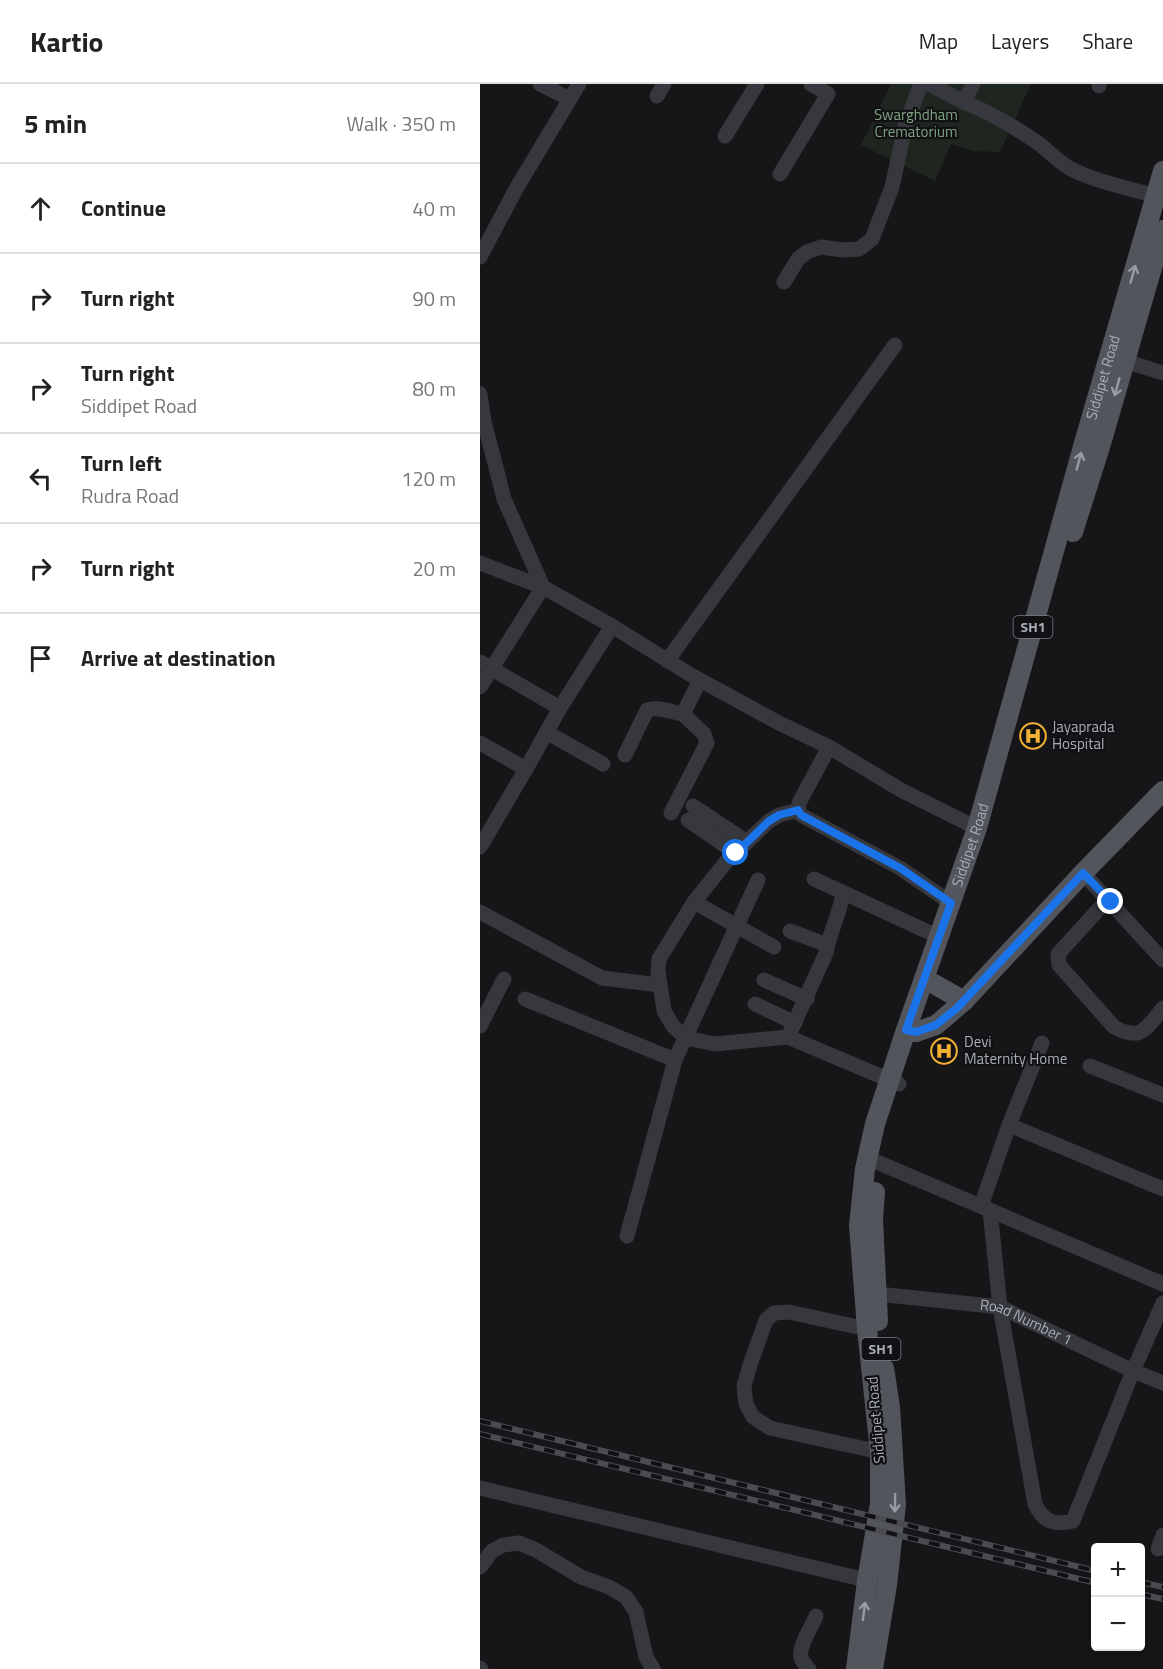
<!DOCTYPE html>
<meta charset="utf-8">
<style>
body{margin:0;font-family:"Titillium Web",sans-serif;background:#f6f6f6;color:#222}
.controls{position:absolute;right:18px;bottom:18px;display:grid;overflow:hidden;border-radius:6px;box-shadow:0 3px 9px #0003}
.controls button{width:54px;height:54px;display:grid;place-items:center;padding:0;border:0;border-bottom:2px solid #e0e0e0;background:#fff;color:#222;font:30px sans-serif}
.stop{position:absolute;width:18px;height:18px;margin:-14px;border:4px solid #1a73e8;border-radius:50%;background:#fff}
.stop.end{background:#1a73e8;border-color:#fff;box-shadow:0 2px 6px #0008}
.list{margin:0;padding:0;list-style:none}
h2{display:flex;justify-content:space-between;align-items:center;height:78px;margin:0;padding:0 24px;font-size:26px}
h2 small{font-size:20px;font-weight:400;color:#767676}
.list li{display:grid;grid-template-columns:39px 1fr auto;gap:18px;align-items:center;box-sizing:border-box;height:90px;padding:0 24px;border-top:2px solid #e0e0e0}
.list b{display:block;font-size:22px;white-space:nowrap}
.list p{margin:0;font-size:20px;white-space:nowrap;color:#767676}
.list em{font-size:20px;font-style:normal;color:#767676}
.icon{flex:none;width:33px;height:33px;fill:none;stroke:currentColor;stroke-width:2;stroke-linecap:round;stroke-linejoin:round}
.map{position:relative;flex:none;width:683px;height:1585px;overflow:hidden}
header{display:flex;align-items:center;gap:36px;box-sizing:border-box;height:84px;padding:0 30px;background:#fff;border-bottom:2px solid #e0e0e0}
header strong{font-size:28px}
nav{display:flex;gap:33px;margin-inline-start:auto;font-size:21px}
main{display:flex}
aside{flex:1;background:#fff}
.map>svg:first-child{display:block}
</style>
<header>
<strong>Kartio</strong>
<nav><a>Map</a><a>Layers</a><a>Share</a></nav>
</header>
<main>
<aside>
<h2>5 min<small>Walk · 350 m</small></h2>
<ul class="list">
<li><svg class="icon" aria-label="ahead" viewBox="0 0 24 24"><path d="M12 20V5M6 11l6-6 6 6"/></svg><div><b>Continue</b></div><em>40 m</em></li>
<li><svg class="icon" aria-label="right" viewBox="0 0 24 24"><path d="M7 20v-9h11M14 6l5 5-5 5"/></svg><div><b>Turn right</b></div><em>90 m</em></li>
<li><svg class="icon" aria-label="right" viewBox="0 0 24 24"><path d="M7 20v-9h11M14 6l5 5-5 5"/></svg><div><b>Turn right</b><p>Siddipet Road</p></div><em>80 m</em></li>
<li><svg class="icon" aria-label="left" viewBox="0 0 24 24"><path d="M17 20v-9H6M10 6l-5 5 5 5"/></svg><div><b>Turn left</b><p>Rudra Road</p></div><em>120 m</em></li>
<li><svg class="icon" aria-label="right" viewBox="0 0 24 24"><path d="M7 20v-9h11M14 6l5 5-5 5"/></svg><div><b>Turn right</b></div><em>20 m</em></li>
<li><svg class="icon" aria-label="arrive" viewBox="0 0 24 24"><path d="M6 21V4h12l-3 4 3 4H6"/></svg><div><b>Arrive at destination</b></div></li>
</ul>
</aside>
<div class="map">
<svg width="683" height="1585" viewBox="0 0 683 1585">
<rect width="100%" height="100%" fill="#161618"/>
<path fill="#1e261f" d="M411,0H551L520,68L493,67L471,60L455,97L381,61Z"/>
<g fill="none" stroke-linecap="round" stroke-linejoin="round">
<g stroke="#37383d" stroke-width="15">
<path d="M60,0L90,15"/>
<path d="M449,0L484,18L493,0"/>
<path d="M619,2V0"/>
<path d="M177,12L184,0"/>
<path d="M484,18C511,29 535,43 558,59C570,68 577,77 591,85C617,98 648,104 676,112"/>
<path d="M245,52L277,0"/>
<path d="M300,90L348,10L331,0"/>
<path d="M0,173L36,105L99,0"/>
<path d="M304,198L318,175L327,168L341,163L363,166L379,165L392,155L412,103L426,39L441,0"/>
<path d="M645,277L683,289"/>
<path d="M0,310L4,337L24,415L63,503L0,603"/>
<path d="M0,479L63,503L132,542L211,591L297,638L349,663L421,706L497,744"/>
<path d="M187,577L415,261"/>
<path d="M0,578L80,624"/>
<path d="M66,648L123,680"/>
<path d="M0,659L46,685"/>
<path d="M349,663L319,719L318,726L321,731L420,784L471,819"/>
<path d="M145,671L167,626C178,622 191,628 203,630L220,596"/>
<path d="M213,722L267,758"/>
<path d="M318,726L299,731L289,737L246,778L214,818L179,875L178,887L184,927L193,942L206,954L235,960L308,953L419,1000"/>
<path d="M191,729L227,659L224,650L203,630"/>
<path d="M208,736L256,769"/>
<path d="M0,763L46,685L80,624L132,542"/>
<path d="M603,789L683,876"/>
<path d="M334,795L459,853"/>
<path d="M628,815L578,870L579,881L634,943C662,958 666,944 683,924"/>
<path d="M214,818L294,863"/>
<path d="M0,828L122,894L180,901"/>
<path d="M310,847L347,861"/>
<path d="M284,896L327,915"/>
<path d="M45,915L195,976"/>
<path d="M275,920L315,939"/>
<path d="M0,942L24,895"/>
<path d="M308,953L346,869C349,849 360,830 363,809"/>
<path d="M610,982L683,1011"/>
<path d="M529,1041L683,1105"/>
<path d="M397,1078L683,1200"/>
<path d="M501,1122L529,1041L562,959"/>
<path d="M510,1126L520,1223L555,1420C563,1437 574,1442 593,1437L653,1287L683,1219"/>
<path d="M147,1152L195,976L278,796"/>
<path id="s1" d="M398,1210L520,1223L653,1287L683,1299"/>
<path d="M387,1245L309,1228L294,1229L286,1236L271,1278L264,1302L266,1320L273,1333L290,1344L400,1368"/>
<path d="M0,1404L407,1501"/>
<path d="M678,1465L683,1451"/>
<path d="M0,1483L12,1467L23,1461L39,1459L56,1466L101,1493L129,1503L146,1513L156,1528L166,1573L173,1585"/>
<path d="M0,1584L1,1585"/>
<path d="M329,1585C326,1582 322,1578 321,1573C318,1564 332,1542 336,1532"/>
</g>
<g stroke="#53555c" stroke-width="20">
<path d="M593,448L620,363L683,146"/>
<path d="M454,900L484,917"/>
<path d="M426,946L436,948L456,941L484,917L603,789L683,707"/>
<path d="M395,1108L393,1136L398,1237"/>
<path id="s2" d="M376,1585L387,1497L400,1420V1368L387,1245L379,1141L385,1085L395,1040L426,946L497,744L604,359L683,87"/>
<path d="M393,1585L407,1501L416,1420L410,1323L404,1284"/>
</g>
<g stroke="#4a4c52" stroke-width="6">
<path id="rail" d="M0,1337L616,1487
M0,1350L616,1499
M660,1498L683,1503
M660,1510L683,1515"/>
</g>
<use href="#rail" stroke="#111113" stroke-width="4" stroke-dasharray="11" stroke-linecap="butt"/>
</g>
<defs><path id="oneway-shaft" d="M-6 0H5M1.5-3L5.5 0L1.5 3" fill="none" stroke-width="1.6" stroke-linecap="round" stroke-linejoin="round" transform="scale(1.5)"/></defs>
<g stroke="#979ba6">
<use href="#oneway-shaft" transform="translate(653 190) rotate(-74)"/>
<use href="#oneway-shaft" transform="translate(637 303) rotate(106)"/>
<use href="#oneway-shaft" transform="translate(599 377) rotate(-75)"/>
<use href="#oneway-shaft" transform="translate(415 1419) rotate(91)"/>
<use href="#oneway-shaft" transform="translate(384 1527) rotate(-83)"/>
</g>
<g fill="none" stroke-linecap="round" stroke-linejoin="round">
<path stroke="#1a73e8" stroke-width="8" d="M256,769L289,737L299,731L318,726L321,731L420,784L471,819L426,946L436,948L456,941L477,924L603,789L631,818"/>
</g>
<defs>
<g id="hospital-ring" transform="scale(1.35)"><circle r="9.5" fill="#111113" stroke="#f2b134" stroke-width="1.5"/><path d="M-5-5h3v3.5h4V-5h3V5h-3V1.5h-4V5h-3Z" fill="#f2b134"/></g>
</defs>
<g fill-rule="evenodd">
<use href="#hospital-ring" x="553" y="652"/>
<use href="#hospital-ring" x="464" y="967"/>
</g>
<g text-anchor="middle" stroke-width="4.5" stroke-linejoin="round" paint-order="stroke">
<g fill="#111113" stroke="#7b7e86" stroke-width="1.5">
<rect x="533.5" y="532" width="39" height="22" rx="4.5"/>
<rect x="381.5" y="1254" width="39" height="22" rx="4.5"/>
</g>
<g font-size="14" font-weight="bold" fill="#a8adb8">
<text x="553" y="548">SH1</text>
<text x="401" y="1270">SH1</text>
</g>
<g font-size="15" fill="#7fa381" stroke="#111113">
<text x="436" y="36">Swarghdham<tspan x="436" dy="17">Crematorium</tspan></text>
</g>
<g font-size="15" fill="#a8adb8" stroke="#111113">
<text dy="5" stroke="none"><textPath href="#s2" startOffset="1330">Siddipet Road</textPath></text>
<text dy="5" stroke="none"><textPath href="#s2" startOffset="844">Siddipet Road</textPath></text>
<text dy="5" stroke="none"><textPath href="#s1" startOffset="152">Road Number 1</textPath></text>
<text transform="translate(396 1336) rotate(-95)" y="5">Siddipet Road</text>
</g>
<g font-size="15" fill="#a8adb8" stroke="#111113" text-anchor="start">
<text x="572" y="648">Jayaprada<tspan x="572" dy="17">Hospital</tspan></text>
<text x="484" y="963">Devi<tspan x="484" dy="17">Maternity Home</tspan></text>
</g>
</g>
</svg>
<div class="controls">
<button>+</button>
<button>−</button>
</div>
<div class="stop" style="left:256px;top:769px"></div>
<div class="stop end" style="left:631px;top:818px"></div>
</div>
</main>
